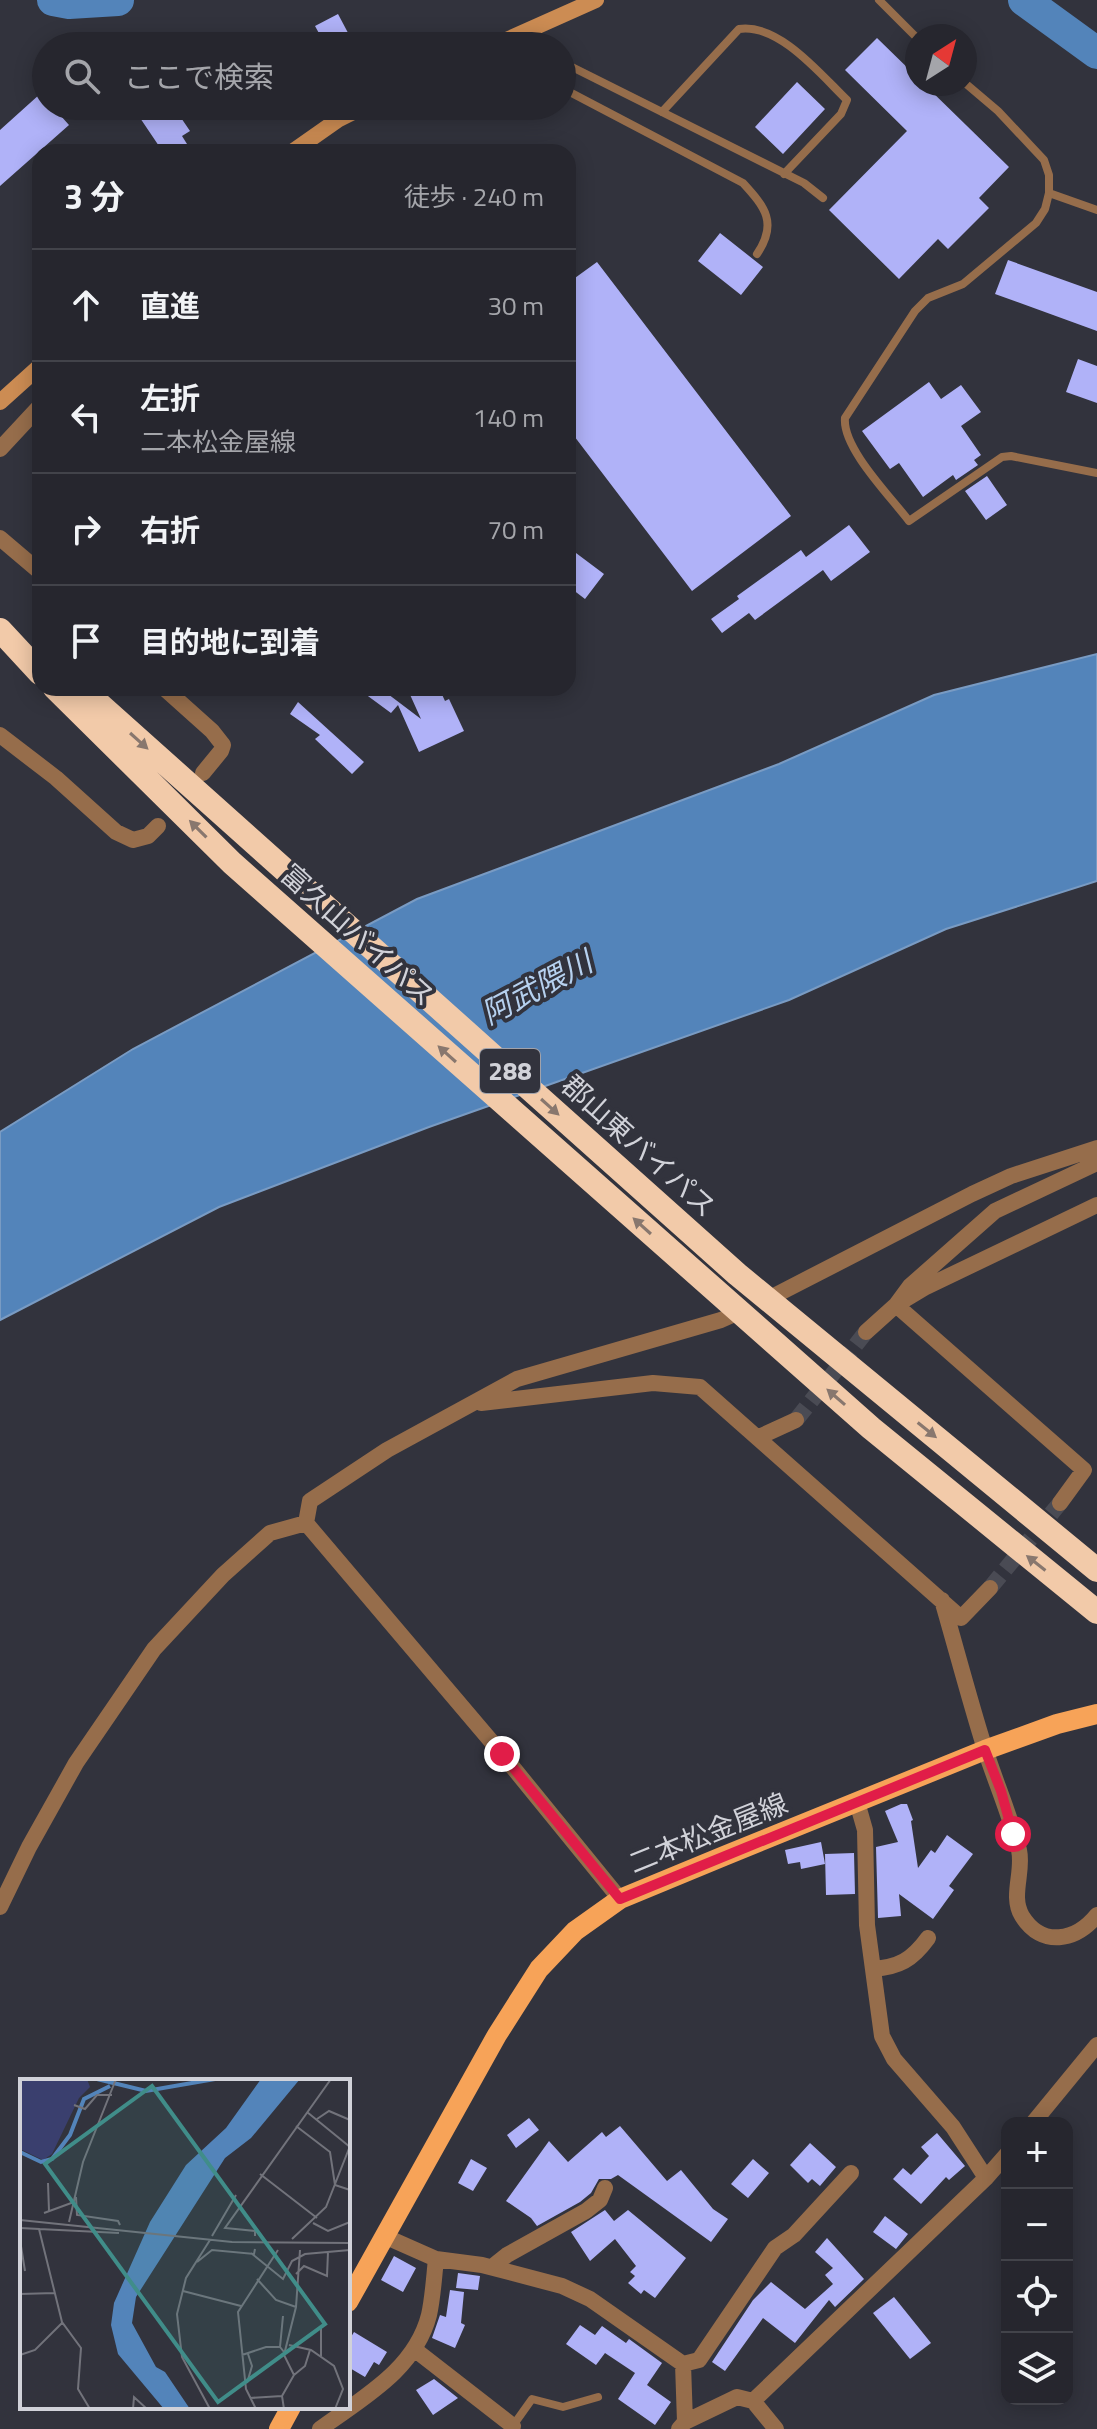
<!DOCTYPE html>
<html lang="ja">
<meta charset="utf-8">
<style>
body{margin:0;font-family:"Titillium Web","Noto Sans JP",sans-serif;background:#32323a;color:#f1f3f6}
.controls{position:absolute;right:24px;bottom:24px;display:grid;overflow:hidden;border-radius:16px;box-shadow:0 4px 20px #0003}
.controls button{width:72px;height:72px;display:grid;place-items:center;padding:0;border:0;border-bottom:2px solid #42434a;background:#26262e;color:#f1f3f6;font:40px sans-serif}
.compass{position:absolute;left:905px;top:24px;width:72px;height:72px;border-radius:50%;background:#26262e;box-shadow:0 4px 20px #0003;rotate:36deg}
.stop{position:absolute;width:24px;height:24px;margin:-18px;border:6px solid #e11d48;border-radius:50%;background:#fff}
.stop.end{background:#e11d48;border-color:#fff;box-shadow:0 2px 8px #0008}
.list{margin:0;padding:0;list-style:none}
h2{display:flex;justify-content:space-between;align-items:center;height:104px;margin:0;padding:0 32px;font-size:34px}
h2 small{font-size:26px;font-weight:400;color:#a4a5aa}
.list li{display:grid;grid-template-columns:52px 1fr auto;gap:24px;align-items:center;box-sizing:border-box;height:112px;padding:0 32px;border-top:2px solid #42434a}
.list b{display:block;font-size:30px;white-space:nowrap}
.list p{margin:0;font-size:26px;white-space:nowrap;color:#a4a5aa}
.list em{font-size:26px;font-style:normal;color:#a4a5aa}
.icon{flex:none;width:44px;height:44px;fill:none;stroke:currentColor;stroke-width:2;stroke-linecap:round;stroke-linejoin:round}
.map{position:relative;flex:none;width:1097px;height:2429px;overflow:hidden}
.search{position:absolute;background:#26262e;box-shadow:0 4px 20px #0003;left:32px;top:32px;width:544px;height:88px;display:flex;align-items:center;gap:20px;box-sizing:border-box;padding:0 28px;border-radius:44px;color:#a4a5aa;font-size:30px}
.panel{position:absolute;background:#26262e;box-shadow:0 4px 20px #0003;left:32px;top:144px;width:544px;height:552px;border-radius:24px}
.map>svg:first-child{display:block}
</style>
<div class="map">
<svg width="1097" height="2429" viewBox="0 0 1097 2429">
<rect width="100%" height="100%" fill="#32333d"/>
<path fill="#5384ba" stroke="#799bc3" stroke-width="2" d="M1097,654V881L946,929L789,1000L429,1127L219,1207L0,1320V1132L133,1049L417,899L779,764L934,695Z"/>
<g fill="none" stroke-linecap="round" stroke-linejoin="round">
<path stroke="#5384ba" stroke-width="32" d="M53,0L69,3L118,0
M1024,0L1097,53"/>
</g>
<path fill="#b0b2f8" d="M338,14L355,46H326L315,26Z
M877,38L917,77V84H924L1009,167L979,198L989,208L948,249L938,239L899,279L829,210L907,131L845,70Z
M797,82L825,109L783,154L755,127Z
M40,94L46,100V106H52L69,125L0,186V130Z
M132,106H173L190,131L182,136L192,152H163Z
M720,233L763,267L741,295L698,261Z
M1008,260L1097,292V331L995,294Z
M597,262L791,516L692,591L568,428V283Z
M1078,359L1097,366V403L1066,392Z
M929,382L941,399L961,385L981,412L961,426L981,455L974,460L978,465L956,480L953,475L923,497L899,463L890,469L862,431Z
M987,476L1007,505L986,520L965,491Z
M849,525L870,552L831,581L823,570L755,620L749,613L722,633L711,619L739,599L737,596L801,550L806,557Z
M568,547L604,574L585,599L568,586Z
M357,688H380L421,719L407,688H439L445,701L449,699L464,731L419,752L398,705L391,713Z
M298,702L364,762L352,774L315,739L320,735L290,714Z
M901,1804H907L913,1820L911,1821L918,1868L931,1850L935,1853L947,1835L973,1854L949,1886L954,1890L933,1919L899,1894L901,1916L878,1918L876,1847L898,1842L885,1811Z
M821,1842L825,1864L801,1869L800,1862L788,1864L785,1850Z
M854,1853L855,1894L826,1895L825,1854Z
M529,2118L539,2130L516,2148L507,2135Z
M620,2126L667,2181L681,2170L713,2209L728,2219L711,2242L618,2175L611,2179H599L591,2193L580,2202L537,2226L531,2218L506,2201L549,2141L568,2162L602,2132L606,2137Z
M937,2133L965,2166L949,2180L946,2177L921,2204L893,2179L903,2168L911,2175L929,2156L921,2147Z
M810,2143L836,2167L820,2186L812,2179L808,2183L790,2165Z
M471,2159L487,2168L473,2191L458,2183Z
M753,2159L769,2173L748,2198L731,2184Z
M605,2210L614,2221L628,2210L686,2258L655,2298L644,2290L641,2294L628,2283L635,2276L630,2272L636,2266L615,2239L590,2261L571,2232Z
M885,2216L908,2234L896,2249L873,2232Z
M827,2238L864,2279L835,2307L829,2300L795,2343L763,2318L725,2371L712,2362L753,2300L771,2282L805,2309L833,2284L825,2275L833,2268L815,2252Z
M394,2256L416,2268L403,2292L381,2280Z
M458,2273L480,2276L478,2290L456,2288Z
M450,2290L464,2292L461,2323L465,2325L455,2348L432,2338L440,2315L446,2317Z
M894,2297L931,2343L910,2359L873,2313Z
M580,2325L595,2335L602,2326L626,2343L629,2339L662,2363L647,2385L671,2402L655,2425L618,2399L635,2373L605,2353L596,2365L566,2344Z
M354,2332L387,2352L379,2365L374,2362L365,2377L348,2367V2342Z
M434,2379L458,2398L433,2415L416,2390Z"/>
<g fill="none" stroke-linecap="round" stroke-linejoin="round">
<path stroke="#4a4b54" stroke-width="16" stroke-dasharray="16 8" stroke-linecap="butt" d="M796,1420L866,1332
M990,1588L1060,1503"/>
<path stroke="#966d4b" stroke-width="8" d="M879,0L917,38
M534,30L544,46
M562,62L804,183L823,198
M965,83L998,111L1044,160L1049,175V193L1045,209L1036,223L963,284L928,298L915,311L845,418C842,448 891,497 909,521L1002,457L1011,456L1097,473
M562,88L743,183C765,207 778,223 757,254
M662,112L739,29C779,23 821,75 847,100L841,114L784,174
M1049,193L1097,210
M512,2427L532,2399L563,2407L598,2397"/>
<path stroke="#966d4b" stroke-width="16" d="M0,449L40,406
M0,538L40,572
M164,688L212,731L223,745L221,751L203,773
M0,735L56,778L116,832L133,840L148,836L158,826
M768,1299L972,1194L1011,1176L1097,1148
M866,1332L896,1305L910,1286L995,1211L1097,1163
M481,1403L653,1383L700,1387L961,1618L990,1588
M759,1437L796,1420
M1060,1503L1084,1470L896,1305L926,1287L1097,1205
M306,1523L502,1754L620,1899
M942,1600C956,1648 969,1698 984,1746C995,1781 1010,1815 1019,1850C1024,1872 1010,1896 1022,1916C1042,1948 1076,1941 1097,1915
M857,1802L865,1830L867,1925L882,2036L894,2059L953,2127L986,2178
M0,1907L29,1847L76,1763L154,1649L223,1575L270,1533L306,1523L310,1501L387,1450L517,1379L721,1320L739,1312
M873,1969C899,1967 912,1960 928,1938
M1033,2123L1097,2045
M384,2236L436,2259L482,2265L562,2286L590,2299L683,2364L685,2422
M492,2267L507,2255L586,2211L600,2200L605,2188
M414,2349L513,2426
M683,2364L699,2360L775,2248L794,2235L851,2173
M753,2401L776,2429
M320,2429C362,2398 415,2370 429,2315C433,2297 434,2277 436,2259
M679,2429L685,2422L737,2397L753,2401L986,2178L1007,2154"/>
<path stroke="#cc8c53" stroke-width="16" d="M493,46L596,0
M292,152L339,119L365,106
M0,402L40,366"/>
<path stroke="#f7a358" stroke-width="20" d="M348,2302L497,2035L539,1969L575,1931L620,1899L724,1856L985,1750L1057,1724L1097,1714
M279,2429L291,2407"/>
<path stroke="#f2caa9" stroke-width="24" d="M0,630L40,673
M55,688L232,863L871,1428L1097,1612
M81,688L737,1274L1097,1570"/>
</g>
<defs><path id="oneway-solid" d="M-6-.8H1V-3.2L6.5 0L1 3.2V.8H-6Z" transform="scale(2)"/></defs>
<g fill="#88776e">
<use href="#oneway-solid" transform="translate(139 741) rotate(42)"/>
<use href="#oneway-solid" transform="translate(198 829) rotate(-135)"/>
<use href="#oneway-solid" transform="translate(447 1054) rotate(-138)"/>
<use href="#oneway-solid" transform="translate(550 1107) rotate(42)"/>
<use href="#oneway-solid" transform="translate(642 1226) rotate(-138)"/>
<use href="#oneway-solid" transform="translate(836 1397) rotate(-139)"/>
<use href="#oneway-solid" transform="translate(927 1430) rotate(39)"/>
<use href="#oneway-solid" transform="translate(1036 1563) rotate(-142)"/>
</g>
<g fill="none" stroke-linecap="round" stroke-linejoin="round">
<path stroke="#e11d48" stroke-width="10" d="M502,1754L620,1899L985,1750L1001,1791L1013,1834"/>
</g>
<g text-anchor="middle" stroke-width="8" stroke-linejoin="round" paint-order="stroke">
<rect fill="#32333d" stroke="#a1a2aa" stroke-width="2" x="480" y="1049" width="60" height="44" rx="6"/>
<g font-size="26" font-weight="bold" fill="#d1d2d9">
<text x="510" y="1080">288</text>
</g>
<g font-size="28" fill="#d1d2d9" stroke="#32333d">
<text transform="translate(358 935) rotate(42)" y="10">富久山バイパス</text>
<text transform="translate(639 1146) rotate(42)" y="10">郡山東バイパス</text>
<text transform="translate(708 1833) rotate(-22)" y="10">二本松金屋線</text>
</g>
<g font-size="30" font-style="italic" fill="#b6d1ef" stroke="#32333d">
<text transform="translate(537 988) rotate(-28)" y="10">阿武隈川</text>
</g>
</g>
<g transform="translate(20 2079)">
<rect width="330" height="330" fill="#32333d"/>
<path d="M67,0L70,8L59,19L32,75L23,81L0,70V1Z" fill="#3a3f6e"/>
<path d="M241,0H280L231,59L205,79L116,218L112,244L136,288L145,293L170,330H144L98,275L91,246L94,224L130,143L166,86L206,49Z" fill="#5384ba"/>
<path fill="none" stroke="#5384ba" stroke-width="4" d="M77,0L126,12L195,0M0,73L21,83L32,80L50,56L64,20L90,7"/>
<path fill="none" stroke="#72737b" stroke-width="2" d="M54,26L65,30L77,16H92M287,33L330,68M297,40L309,32L330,41M276,47L310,73L315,106L330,111M240,95L297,139M28,104L29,132M56,118L57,136L98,142L100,146M24,134L54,123M0,141L212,163L330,164M49,143L63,83L96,0M293,144L308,152L330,143M0,149L19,150L42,243L61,269L58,310L70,330M19,150L99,154M192,157L216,116M235,157V152L205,149L311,0M272,160L306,128L330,67M0,161L5,192M231,174L263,200L272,182L285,175L330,171M177,183L192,171L234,175L235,170M276,195L284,187L307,197L308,173M237,200L256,221L276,228M163,212L221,227M0,215L35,214M301,248V277M269,266L291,271L314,287L323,310L315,330M260,268L263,237M0,276L15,271L42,244M222,276L246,268H260L264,273M274,296L285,287L290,271M227,304L232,287L228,275M230,319L262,317M113,330L114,318L127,330M190,330L162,278L157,235L166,199L190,161M236,330L226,310L218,233L258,171M264,330L262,317L274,296L264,276L276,228L280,171"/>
<path fill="#408d89" fill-opacity="0.15" stroke="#408d89" stroke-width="4" d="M132,7L305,245L198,323L25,85Z"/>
<rect width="330" height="330" fill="none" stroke="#d1d2d9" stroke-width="4"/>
</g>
</svg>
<div class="controls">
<button>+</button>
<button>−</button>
<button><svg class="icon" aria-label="locate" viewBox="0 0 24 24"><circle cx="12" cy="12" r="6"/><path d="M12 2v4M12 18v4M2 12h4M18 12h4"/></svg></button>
<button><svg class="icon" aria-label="layers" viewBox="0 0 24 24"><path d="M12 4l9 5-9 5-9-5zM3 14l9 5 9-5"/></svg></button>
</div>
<svg class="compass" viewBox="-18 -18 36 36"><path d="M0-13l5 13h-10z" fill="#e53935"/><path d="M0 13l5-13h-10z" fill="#a4a5aa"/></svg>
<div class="stop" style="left:1013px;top:1834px"></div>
<div class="stop end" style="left:502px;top:1754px"></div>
<div class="search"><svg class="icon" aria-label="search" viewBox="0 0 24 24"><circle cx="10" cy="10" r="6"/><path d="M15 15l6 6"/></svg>ここで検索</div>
<section class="panel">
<h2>3 分<small>徒歩 · 240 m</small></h2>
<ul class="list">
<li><svg class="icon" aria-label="ahead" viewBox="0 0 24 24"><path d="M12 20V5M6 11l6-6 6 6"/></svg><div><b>直進</b></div><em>30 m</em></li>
<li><svg class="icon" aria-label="left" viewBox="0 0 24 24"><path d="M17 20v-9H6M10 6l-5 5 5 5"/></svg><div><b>左折</b><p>二本松金屋線</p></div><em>140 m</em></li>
<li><svg class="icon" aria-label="right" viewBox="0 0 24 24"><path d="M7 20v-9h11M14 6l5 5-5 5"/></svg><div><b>右折</b></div><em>70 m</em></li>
<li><svg class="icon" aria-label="arrive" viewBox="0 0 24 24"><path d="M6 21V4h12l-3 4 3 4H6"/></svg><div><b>目的地に到着</b></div></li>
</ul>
</section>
</div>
